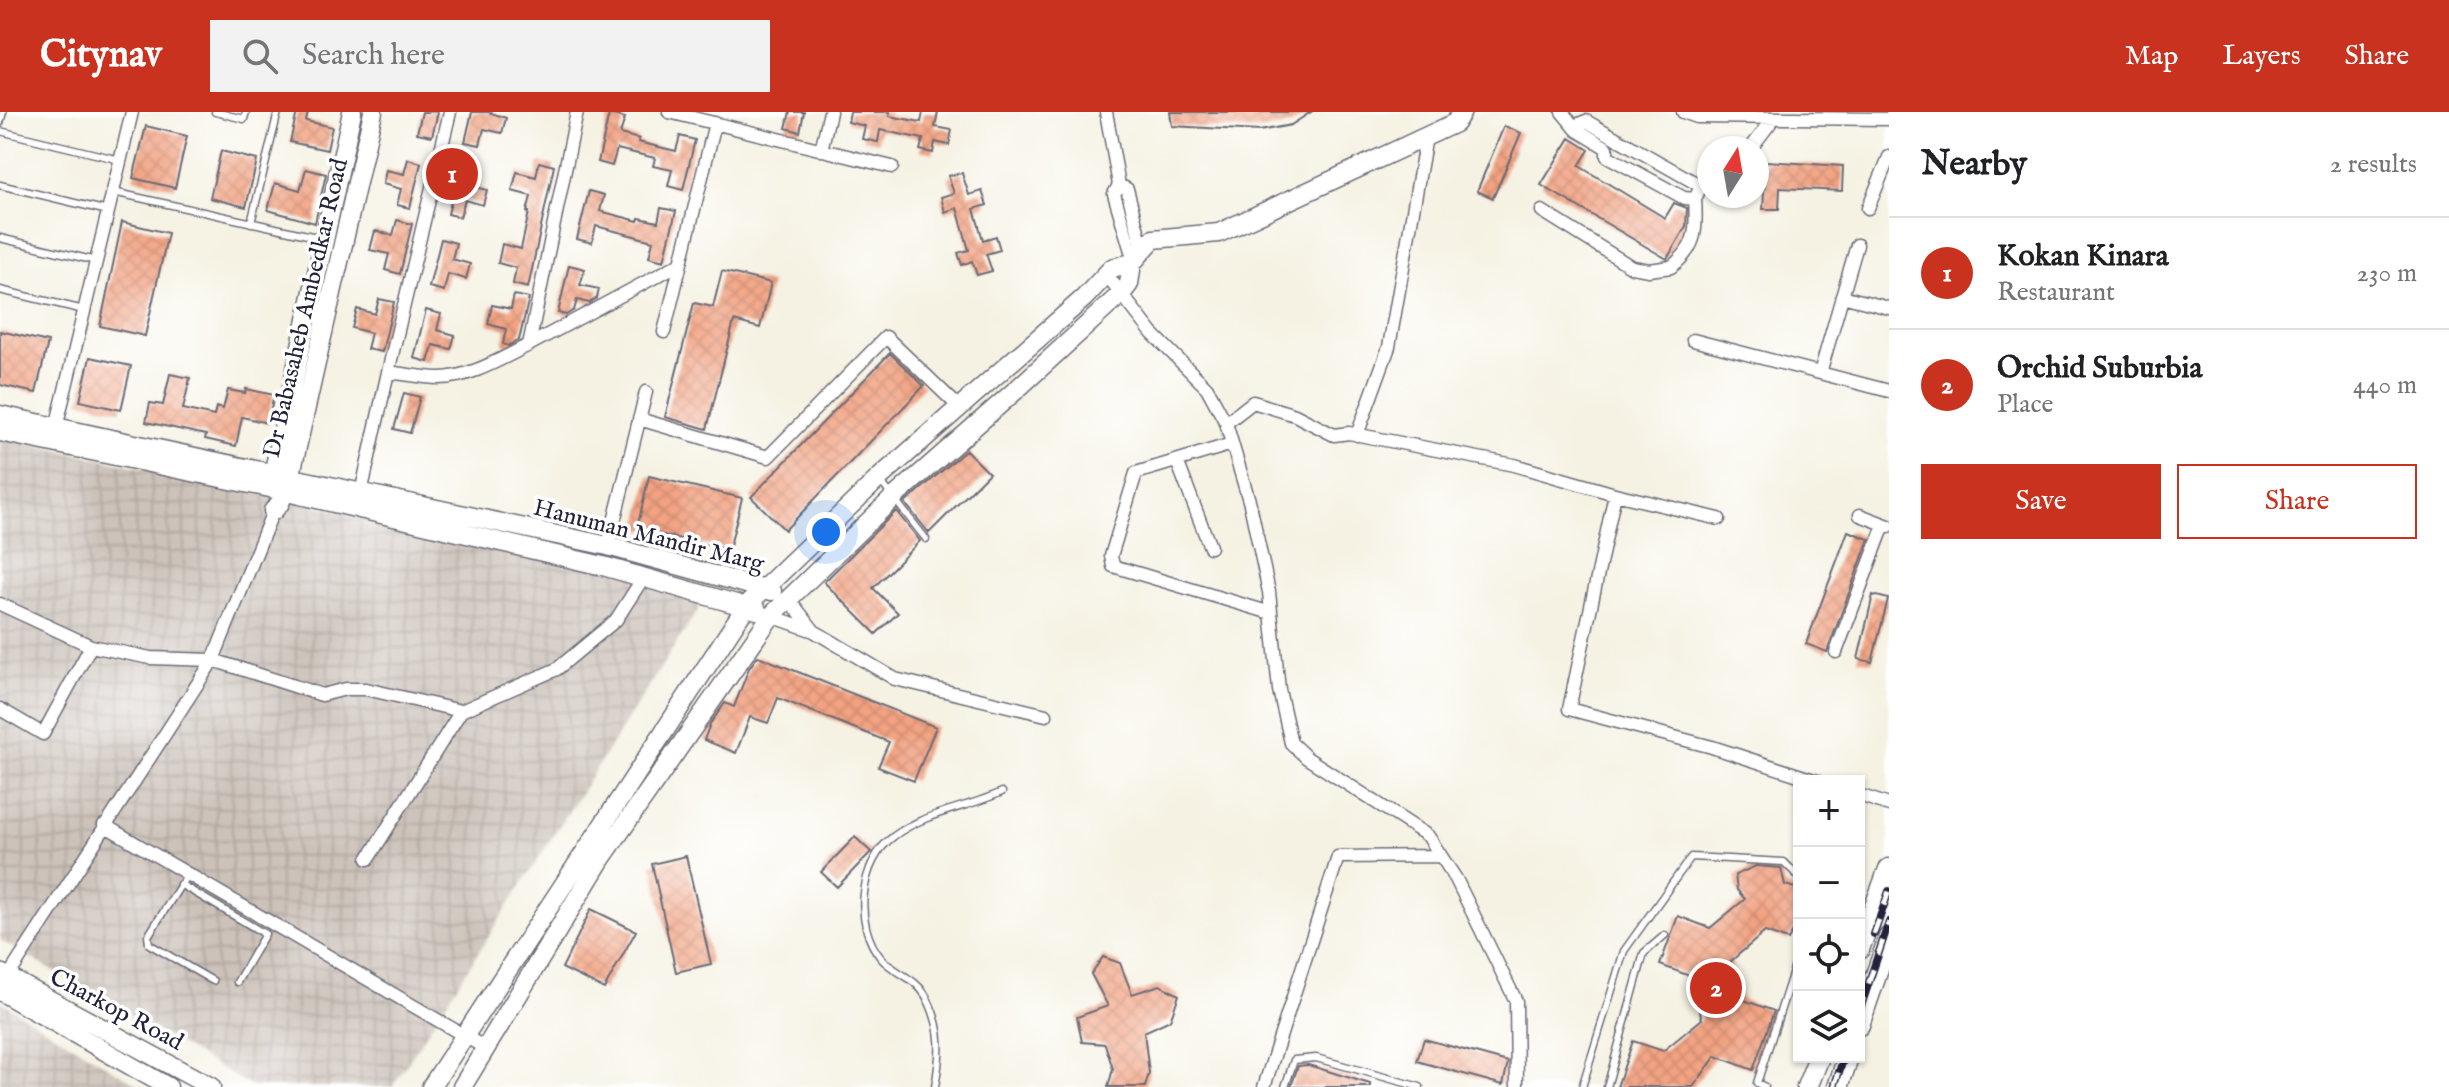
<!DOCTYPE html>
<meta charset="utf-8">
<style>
body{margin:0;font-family:"IM FELL English",serif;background:#f2f2f2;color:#202124}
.controls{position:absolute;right:24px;bottom:24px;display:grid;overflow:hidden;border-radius:0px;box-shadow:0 2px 6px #0004}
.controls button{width:72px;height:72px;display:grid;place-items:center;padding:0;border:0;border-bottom:2px solid #e0e0e0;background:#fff;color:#202124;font:40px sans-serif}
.compass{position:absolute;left:1697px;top:24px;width:72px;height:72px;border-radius:50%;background:#fff;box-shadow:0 2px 6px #0004;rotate:11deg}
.you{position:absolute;left:826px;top:420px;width:28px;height:28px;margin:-20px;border:6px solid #fff;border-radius:50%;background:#1a73e8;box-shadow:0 0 0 12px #1a73e833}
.badge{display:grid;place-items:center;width:52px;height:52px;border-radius:50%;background:#c8321e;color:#fff;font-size:26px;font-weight:700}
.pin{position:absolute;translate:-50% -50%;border:4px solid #fff;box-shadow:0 2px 8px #0006}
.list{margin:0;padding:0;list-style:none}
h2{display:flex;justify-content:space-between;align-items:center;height:104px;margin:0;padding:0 32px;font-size:34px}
h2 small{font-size:26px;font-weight:400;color:#757577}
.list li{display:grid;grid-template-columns:52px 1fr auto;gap:24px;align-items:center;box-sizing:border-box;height:112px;padding:0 32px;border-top:2px solid #e0e0e0}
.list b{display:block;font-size:30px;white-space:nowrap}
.list p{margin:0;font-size:26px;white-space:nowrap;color:#757577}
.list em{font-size:26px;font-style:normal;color:#757577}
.actions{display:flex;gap:16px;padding:24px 32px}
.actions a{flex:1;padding:18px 0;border:2px solid #c8321e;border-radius:0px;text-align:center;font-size:28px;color:#c8321e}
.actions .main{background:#c8321e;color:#fff}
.icon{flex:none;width:44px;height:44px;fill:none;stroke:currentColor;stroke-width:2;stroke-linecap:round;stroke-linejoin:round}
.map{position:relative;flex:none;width:1889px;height:975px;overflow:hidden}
header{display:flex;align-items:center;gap:48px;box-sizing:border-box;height:112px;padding:0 40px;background:#c8321e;color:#fff}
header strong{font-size:38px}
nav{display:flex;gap:44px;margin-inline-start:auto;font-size:28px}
.search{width:560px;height:72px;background:#f2f2f2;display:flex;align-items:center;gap:20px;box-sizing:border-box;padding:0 28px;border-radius:0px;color:#757577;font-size:30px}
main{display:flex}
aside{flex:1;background:#fff}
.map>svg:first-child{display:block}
</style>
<header>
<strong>Citynav</strong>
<div class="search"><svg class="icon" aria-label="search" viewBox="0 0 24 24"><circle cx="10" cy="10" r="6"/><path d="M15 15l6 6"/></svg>Search here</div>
<nav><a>Map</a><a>Layers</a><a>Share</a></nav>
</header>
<main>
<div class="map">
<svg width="1889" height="975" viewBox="0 0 1889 975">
<defs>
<pattern id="industrial-grid" width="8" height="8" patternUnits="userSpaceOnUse" patternTransform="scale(2)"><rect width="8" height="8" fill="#ccc2b9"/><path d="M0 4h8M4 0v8" fill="none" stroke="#afa6a0"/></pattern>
<pattern id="building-cross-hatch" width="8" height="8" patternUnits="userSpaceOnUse" patternTransform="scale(2)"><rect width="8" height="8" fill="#f3a382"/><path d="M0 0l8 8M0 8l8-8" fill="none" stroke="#d08c71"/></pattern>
</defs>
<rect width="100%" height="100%" fill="#fff"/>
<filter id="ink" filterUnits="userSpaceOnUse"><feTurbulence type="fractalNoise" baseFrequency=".0125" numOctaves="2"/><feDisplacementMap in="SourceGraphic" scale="16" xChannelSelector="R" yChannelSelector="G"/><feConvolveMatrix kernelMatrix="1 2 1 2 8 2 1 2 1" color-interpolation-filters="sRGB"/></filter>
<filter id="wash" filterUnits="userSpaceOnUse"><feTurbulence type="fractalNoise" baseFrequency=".006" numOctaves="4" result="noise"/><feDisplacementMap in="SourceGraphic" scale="32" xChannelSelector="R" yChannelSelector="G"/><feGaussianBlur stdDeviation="1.8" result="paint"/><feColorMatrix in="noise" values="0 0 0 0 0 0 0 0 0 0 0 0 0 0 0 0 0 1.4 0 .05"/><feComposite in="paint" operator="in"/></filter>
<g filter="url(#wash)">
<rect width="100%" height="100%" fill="#f5f2e3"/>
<path fill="url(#industrial-grid)" d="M0,325L684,473L701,493L392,975H253L0,828Z
M0,889L142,975H0Z"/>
<g id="blocks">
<path fill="url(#building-cross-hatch)" d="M297,0H308L306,9L332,15L327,38L290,30Z
M422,0H438L432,24L417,21Z
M472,0H488L506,6L502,21L484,17L480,33L465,30Z
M790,0H804L800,20L786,16Z
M850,0H890L889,4L921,10L923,0H938L935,15L952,18L949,33L935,30L933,41L920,38L923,27L880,18L878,30L862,27L865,14L848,10Z
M1170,0H1311L1291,13L1259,19L1172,14Z
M609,2L625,6L620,22L639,27L638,30L676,39L680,24L695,28L683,78L668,74L672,58L653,54L655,46L617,37L612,54L598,50Z
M146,14L187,24L175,76L133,66Z
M1504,14L1521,21L1493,86L1477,79Z
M1570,26L1589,38L1579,54L1665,106L1674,91L1687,96L1686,114L1667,147L1541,73Z
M221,39L257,48L246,95L210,86Z
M408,47L421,51L410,96L397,93L401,77L383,72L386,58L404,62Z
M1766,49L1843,54L1842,79L1780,76L1779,97H1763Z
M539,50L554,54L528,176L513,172L516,156L498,151L502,132L521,137L529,100H527L531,84L512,79L517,60L536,65Z
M460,54L472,57L468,73L487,78L483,93L465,88L460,105L448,102Z
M306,57L326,62L315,111L268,98L275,71L300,78Z
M962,61L969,83L982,79L987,93L974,97L983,128L996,124L1000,138L986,142L992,159L977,163L972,149L962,153L958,141L969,138L957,96L945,100L941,85L954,81L948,64Z
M589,79L604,83L600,99L638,109L639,106L658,110L661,96L676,99L664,149L649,145L653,129L596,114L592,131L577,127Z
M397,108L412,112L400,162L385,158L389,142L370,138L375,119L393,123Z
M122,110L168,121L145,224L100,214Z
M441,127L456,131L452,147L470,152L466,167L448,162L444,179L429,175Z
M569,153L585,157L580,173L599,177L597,186L589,191L577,188L574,198L566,203L558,201Z
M722,159L771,171L760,216L734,209L707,317L665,305L694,191L713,195Z
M514,183L529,186L519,228L508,234L503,232L506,217L488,212L492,193L511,197Z
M379,187L394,190L382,240L367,237L371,221L352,216L357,197L375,202Z
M426,198L441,202L437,218L455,223L451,237L433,233L428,250L414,246Z
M0,219L48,230L36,281L0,273Z
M890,241L924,274L785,418L751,385Z
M90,245L131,254L121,298L80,289Z
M170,262L190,266L183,297L214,304L216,295L223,297L228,278L245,281L246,277L274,283L268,311L242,305L236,334L205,327L206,323L146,310L150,291L163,293Z
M404,281L420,285L410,321L394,317Z
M966,338L989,361L929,421L905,391Z
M649,364L742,386L729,438L637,417Z
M896,399L920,429L873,476L898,501L876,522L824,470Z
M1848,419L1869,427L1827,540L1806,532Z
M1873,483L1888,487L1872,550L1858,547Z
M758,544L936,615L914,669L878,655L889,630L778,586L768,611L750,605L736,641L704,628L710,612L725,591L734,595L749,556Z
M855,725L871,740L837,775L821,760Z
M686,744L711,852L676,860L652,752Z
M1756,754L1781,756L1785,773L1799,777V809L1788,828L1765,820L1731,849L1741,887L1774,899L1753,958L1716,944L1693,975H1617L1633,929L1663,939L1702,907L1690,864L1660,853L1678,804L1710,816L1745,787L1737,778L1735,763Z
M591,797L636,819L604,877L562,856Z
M1103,845L1120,851L1132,882L1160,873L1179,883L1170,908L1144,920L1149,961L1145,975H1108L1113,957L1105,932L1082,930L1077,905L1108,894L1091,862Z
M1424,927L1508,950L1503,973L1417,949Z
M1308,953L1370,972V975H1291L1298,954Z"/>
</g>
</g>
<g filter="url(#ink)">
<use href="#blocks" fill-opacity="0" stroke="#6c6b76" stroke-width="2"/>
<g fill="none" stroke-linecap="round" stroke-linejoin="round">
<g stroke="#6c6b76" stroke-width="9">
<path id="lane" d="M215,0L244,7L246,0
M0,11L3,0
M0,19L120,48
M0,73L108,99
M113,80L321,126
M251,111L278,0
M0,126L96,149
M0,178L84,198
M881,370L926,427
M187,763L148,824L149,832L213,869
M180,772L265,822
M237,870L265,822
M935,975C941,941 943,918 927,886C916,865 895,862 881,846C853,813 859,749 894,724C926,700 967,696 1002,680
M1285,975L1294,948L1316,946L1420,975
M1582,975L1624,839L1691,745L1784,750L1799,765
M1607,975L1644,841L1665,823
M1765,975L1757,971L1799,841"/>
</g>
<g stroke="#6c6b76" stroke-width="15">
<path id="street" d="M577,0L529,233L681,151L715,11
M669,0L892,55
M1106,0L1119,73L1114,82L1134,149
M1562,0L1577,18L1607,36V44L1684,86L1695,87L1701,74L1709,70
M1683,0L1697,5L1889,7
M1577,18L1579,12L1586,9L1701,74
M1751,36L1774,6
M821,38L830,0
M1119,73L1127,77L1143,138
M1868,96L1889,45
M1542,99L1632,155L1649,158L1671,155C1697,136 1697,117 1695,87
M1106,162L1152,221L1207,276L1226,311L1250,392L1269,480L1279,578L1291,631L1307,646L1428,724L1456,767L1516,889L1517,975
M1842,184L1889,196
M664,220L681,151
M1693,228L1889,279
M388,260L450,0
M1820,261L1857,133
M639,307L768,345L886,225L960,296
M1226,311L1253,290L1295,303L1334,323L1349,321L1514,353L1615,382L1569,597L1712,635L1817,669
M55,320L132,0
M1357,323L1389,235L1426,25
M1232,332L1136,361L1111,444L1113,454L1271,501
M1177,349L1210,435
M361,381L388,260C405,262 423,266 439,266C470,266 502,246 529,233
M1615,382L1719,407
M1860,403L1889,414
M608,434L646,280
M789,487L814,519
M0,492L91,534L43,622L0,597
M771,504L814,519L895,567L1046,603
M91,534L150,546L213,548L322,583L346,577H366L461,599L368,747
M1836,540L1884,413
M461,599L557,557L616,508L643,466
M1859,683L1889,693
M104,713L487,937
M4,871L213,548L273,399
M1264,975L1338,745L1441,744"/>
</g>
<g stroke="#6c6b76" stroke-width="21">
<path id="secondary" d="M0,303L608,434L772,479
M0,320L270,376L603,454L757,498
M271,372L352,0
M273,399L280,391L290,366L373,0
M0,861L211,975
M0,879L168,975
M431,975L747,493L878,367L1084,186L1112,156L1132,151
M462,975L601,747L771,504L893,386L1016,278L1122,181L1129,172L1132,151L1153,127L1219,121L1455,11L1462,0"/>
</g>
<g stroke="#6c6b76" stroke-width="23">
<path id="primary" d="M1859,837L1889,757
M1859,913L1889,825
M1807,975L1819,945
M1838,975L1848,945"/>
</g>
<use href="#lane" stroke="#fff" stroke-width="6"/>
<use href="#street" stroke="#fff" stroke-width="12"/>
<use href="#secondary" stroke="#fff" stroke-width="18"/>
<use href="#primary" stroke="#fff" stroke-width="20"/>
<g stroke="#22223b" stroke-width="8">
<path id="rail" d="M1874,822L1889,779
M1859,900L1889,810
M1834,975L1844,945"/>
</g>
<use href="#rail" stroke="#fff" stroke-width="5" stroke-dasharray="15" stroke-linecap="butt"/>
</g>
</g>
<g text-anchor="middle" stroke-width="7" stroke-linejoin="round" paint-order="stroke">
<g font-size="24" fill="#22223b" stroke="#fff">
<text transform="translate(305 196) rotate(-77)" y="8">Dr Babasaheb Ambedkar Road</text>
<text transform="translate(649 423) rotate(14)" y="8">Hanuman Mandir Marg</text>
<text transform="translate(117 897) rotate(28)" y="8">Charkop Road</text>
</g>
</g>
</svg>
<div class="controls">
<button>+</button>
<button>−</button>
<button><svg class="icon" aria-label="locate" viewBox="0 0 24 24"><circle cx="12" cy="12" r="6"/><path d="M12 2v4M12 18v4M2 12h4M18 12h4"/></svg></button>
<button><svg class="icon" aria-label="layers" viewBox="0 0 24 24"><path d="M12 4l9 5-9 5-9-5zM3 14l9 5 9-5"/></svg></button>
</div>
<svg class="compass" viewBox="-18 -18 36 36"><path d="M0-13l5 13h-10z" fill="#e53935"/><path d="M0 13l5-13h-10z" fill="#757577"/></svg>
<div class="you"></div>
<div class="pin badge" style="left:452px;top:62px">1</div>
<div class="pin badge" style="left:1716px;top:876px">2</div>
</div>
<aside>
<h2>Nearby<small>2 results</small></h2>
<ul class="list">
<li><span class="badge">1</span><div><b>Kokan Kinara</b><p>Restaurant</p></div><em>230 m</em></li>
<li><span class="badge">2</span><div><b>Orchid Suburbia</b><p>Place</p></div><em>440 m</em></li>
</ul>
<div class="actions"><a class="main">Save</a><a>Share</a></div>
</aside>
</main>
